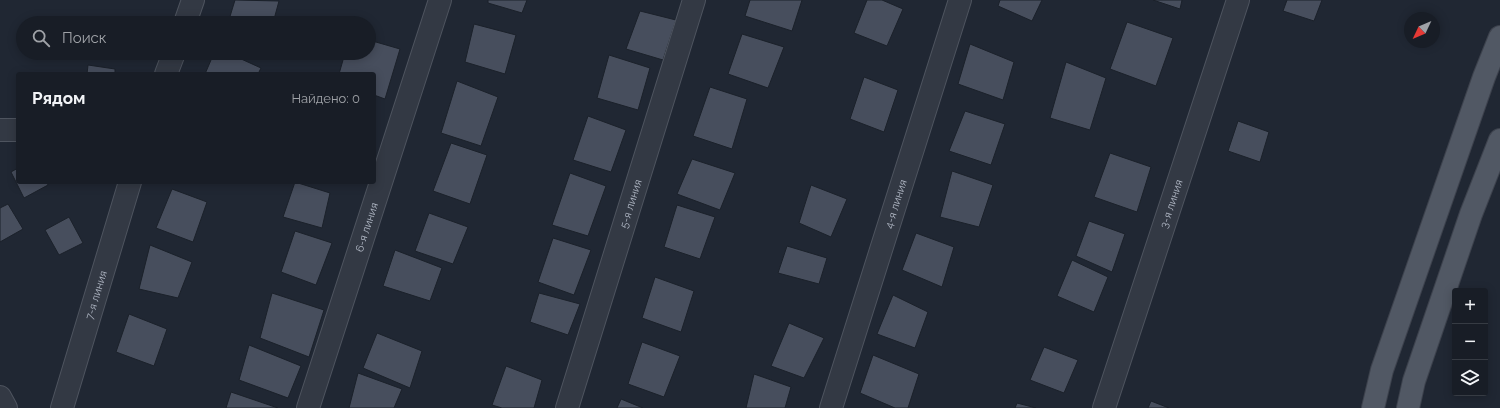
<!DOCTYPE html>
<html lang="ru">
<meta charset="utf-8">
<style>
body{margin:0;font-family:Raleway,sans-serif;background:#252a32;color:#f1f3f6}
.controls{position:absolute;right:12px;bottom:12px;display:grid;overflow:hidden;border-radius:4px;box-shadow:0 2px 10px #0003}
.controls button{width:36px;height:36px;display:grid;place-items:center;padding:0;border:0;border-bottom:1px solid #363b43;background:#181d26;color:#f1f3f6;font:20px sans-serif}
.compass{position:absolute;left:1404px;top:12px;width:36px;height:36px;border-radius:50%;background:#181d26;box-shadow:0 2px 10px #0003;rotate:226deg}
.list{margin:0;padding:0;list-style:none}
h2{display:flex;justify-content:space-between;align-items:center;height:52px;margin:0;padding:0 16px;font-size:17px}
h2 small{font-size:13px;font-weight:400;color:#9fa2a7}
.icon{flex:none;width:22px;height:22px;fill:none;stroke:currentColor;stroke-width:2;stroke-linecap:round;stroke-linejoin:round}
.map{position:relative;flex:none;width:1500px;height:408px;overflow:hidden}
.search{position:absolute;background:#181d26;box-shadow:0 2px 10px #0003;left:16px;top:16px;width:360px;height:44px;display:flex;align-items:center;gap:10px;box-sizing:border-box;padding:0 14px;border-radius:22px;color:#9fa2a7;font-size:15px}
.panel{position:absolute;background:#181d26;box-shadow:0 2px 10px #0003;left:16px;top:72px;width:360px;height:112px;border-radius:4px}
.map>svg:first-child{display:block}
</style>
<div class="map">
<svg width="1500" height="408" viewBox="0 0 1500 408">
<rect width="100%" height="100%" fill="#202733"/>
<path fill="#474e5d" stroke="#1b212a" d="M235,0L279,1L273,23H228Z
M488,0H527L522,13L488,3Z
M750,0H802L792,31L745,16Z
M867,0H882L903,9L887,46L854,33Z
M1000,0H1042L1032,21L998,6Z
M1153,0H1182L1180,9Z
M1287,0H1322L1314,21L1283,11Z
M640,11L676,20L663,60L626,49Z
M1127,22L1173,38L1156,86L1110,69Z
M474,24L516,35L505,74L465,62Z
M742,34L784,47L768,88L728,74Z
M369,40L400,49L385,99L374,95V74H339L345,53H369Z
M970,44L1014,62L1003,100L958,84Z
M214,53H228L261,68L258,74H205Z
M609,55L650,68L638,110L597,98Z
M1066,62L1106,78L1090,130L1050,118Z
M88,65L115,69V74H87Z
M864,77L898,90L884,132L850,119Z
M457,81L498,97L481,146L441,133Z
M710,87L747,99L732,149L693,136Z
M965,111L1005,124L991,165L949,151Z
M588,116L626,130L611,172L573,160Z
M1238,121L1269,132L1260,162L1228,151Z
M451,143L487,155L470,204L433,191Z
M1110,153L1151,167L1137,212L1094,197Z
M692,159L735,173L720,210L677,194Z
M18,168V182H47L48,185L24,198L11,172Z
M952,171L993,185L979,227L940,217Z
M570,173L606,186L588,236L552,225Z
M295,182L330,193L322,228L283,217Z
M811,185L847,199L831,237L799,223Z
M172,189L207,202L193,242L156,228Z
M8,204L23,229L0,242V208Z
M677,205L715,217L700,259L664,247Z
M429,213L468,227L453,264L415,251Z
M69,217L83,243L59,255L45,230Z
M1089,221L1125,234L1112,272L1076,256Z
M295,231L332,243L316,285L281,272Z
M916,233L954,247L942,287L902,270Z
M553,238L591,250L574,295L538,282Z
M150,245L192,262L178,298L139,289Z
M787,246L827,258L819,284L778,273Z
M395,250L442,268L430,301L383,286Z
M1072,260L1108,277L1094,312L1057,296Z
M655,277L694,291L681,332L642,318Z
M272,293L324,310L309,357L260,338Z
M539,293L580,304L568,335L530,322Z
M893,295L928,312L915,348L877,334Z
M129,314L167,329L154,366L116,352Z
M789,323L824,338L804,378L771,366Z
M377,333L422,351L410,388L363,368Z
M642,342L680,356L664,397L628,384Z
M249,345L301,366L288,398L239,380Z
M1044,347L1078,360L1064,393L1030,380Z
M873,355L919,374L908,408H895L860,393Z
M506,366L542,380L534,408H502L492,405Z
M358,373L402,389L394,408H349Z
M754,374L791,387L785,408H746Z
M231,392L278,408H226Z
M621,399L643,408H617Z
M1151,401L1169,408H1148Z
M1017,403L1036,408H1015Z"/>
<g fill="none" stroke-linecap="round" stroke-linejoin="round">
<g stroke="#4e545f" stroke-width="24">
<g id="minor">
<path d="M185,23L193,0"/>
<path d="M166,74L174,53"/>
<path d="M0,130H18"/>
<path d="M0,397L6,408"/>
<path id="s1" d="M62,408L130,182"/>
<path id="s2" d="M308,408L440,0"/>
<path id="s3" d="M567,408L694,0"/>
<path id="s4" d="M831,408L960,0"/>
<path id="s5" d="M1104,408L1238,0"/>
</g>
</g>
<g stroke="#3d424d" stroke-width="24">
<path id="major" d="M1373,408L1382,370L1484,77L1500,37
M1408,408L1414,381L1471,214L1500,140"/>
</g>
<use href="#minor" stroke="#333944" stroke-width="22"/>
<use href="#major" stroke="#515864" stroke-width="22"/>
</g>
<g text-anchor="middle" stroke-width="4" stroke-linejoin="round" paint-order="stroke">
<g font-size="11" fill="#adb4c1" stroke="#191f28">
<text dy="4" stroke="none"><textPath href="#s3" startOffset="214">5-я линия</textPath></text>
<text dy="4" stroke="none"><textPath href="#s4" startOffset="214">4-я линия</textPath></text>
<text dy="4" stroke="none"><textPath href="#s5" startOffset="215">3-я линия</textPath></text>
<text dy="4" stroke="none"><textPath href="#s2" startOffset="190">6-я линия</textPath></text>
<text dy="4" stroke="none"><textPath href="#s1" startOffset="118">7-я линия</textPath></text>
</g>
</g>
</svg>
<div class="controls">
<button>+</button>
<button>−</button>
<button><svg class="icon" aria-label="layers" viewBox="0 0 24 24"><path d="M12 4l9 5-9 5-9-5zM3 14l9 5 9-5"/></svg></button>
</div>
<svg class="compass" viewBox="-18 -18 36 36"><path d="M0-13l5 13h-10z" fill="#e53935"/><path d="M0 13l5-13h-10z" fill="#9fa2a7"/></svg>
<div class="search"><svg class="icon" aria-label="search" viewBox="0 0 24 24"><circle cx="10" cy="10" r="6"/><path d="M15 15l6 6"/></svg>Поиск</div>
<section class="panel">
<h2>Рядом<small>Найдено: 0</small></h2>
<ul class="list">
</ul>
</section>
</div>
